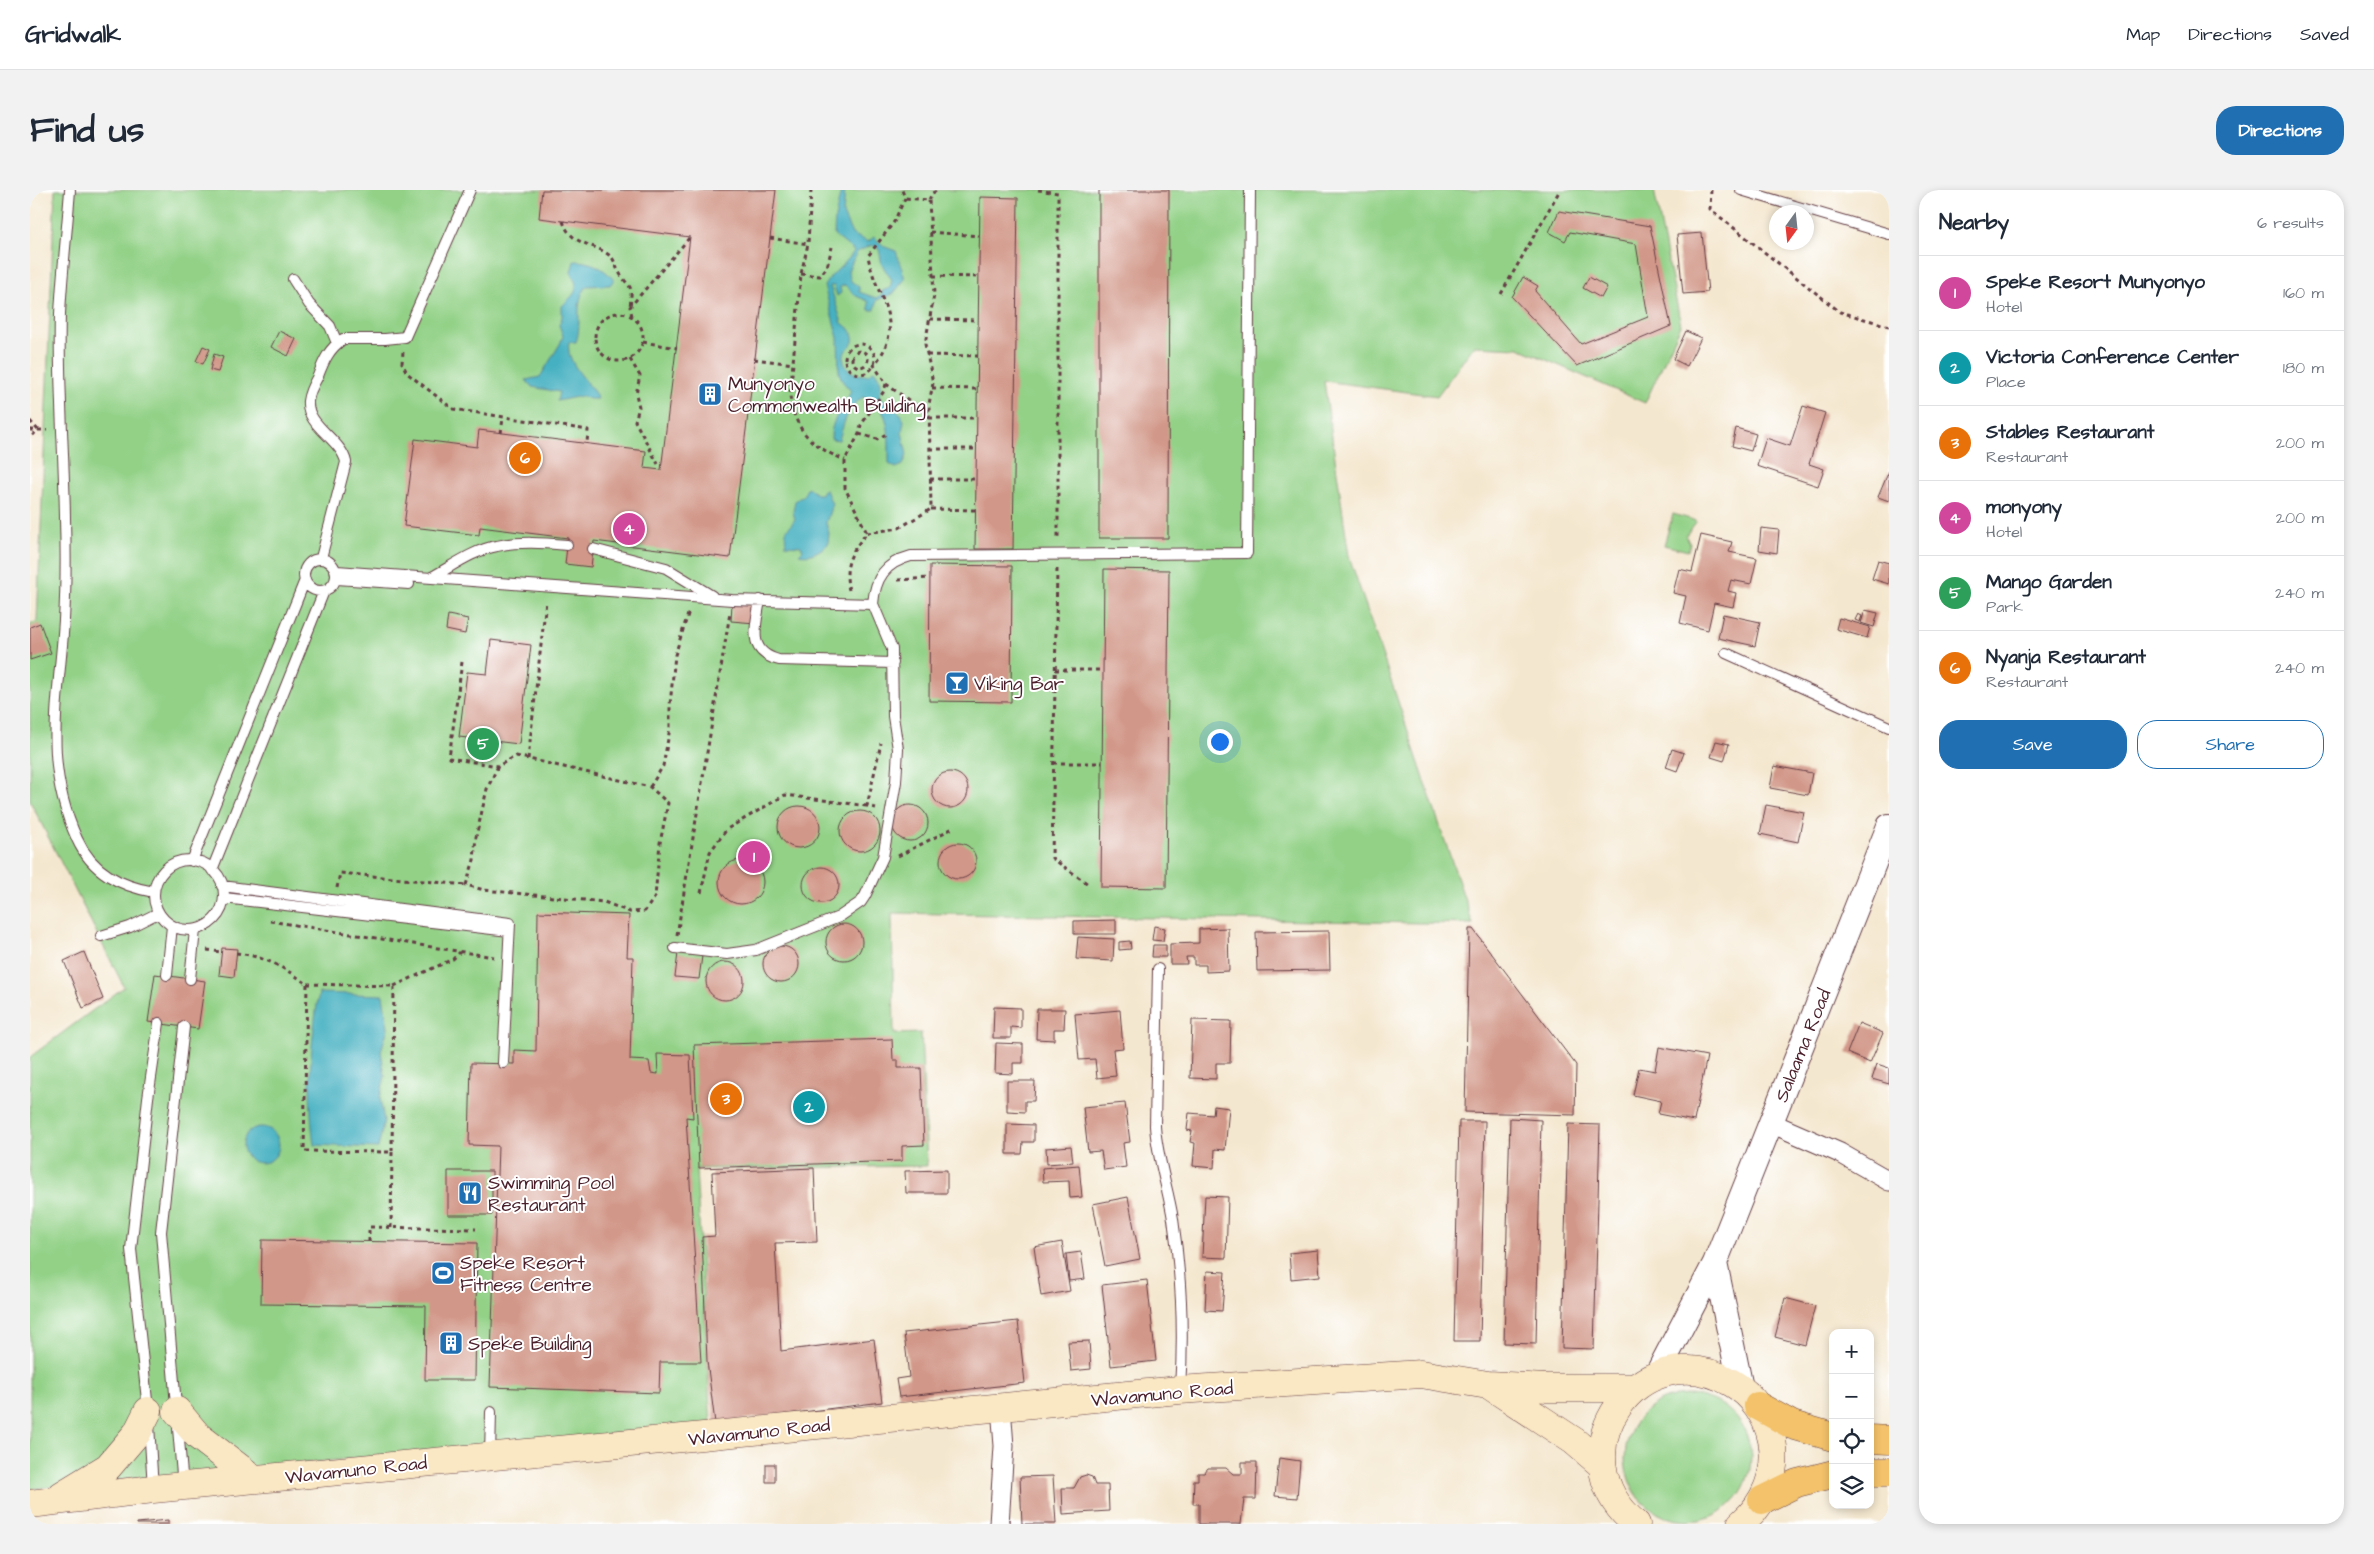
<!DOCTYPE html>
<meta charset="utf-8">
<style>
body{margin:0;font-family:"Architects Daughter",sans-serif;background:#f2f2f3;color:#1f2937}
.controls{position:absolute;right:15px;bottom:15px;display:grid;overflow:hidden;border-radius:10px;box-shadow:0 2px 8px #0003}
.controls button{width:45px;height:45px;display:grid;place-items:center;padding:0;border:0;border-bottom:1px solid #e0e1e3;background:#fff;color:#1f2937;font:25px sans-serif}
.compass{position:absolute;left:1739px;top:15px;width:45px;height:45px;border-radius:50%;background:#fff;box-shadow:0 2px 8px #0003;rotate:195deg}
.you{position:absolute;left:1189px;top:551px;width:18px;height:18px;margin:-12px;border:4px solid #fff;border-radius:50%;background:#1a73e8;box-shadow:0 0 0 8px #1a73e833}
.badge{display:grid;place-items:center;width:32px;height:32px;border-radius:50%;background:#1f6fb2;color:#fff;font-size:16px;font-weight:700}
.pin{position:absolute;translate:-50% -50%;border:2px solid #fff;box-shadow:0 1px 5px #0006}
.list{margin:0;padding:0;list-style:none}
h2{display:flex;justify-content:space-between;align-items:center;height:65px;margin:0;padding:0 20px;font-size:21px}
h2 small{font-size:16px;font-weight:400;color:#747a83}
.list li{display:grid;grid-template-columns:32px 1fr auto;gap:15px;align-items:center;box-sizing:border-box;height:75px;padding:0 20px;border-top:1px solid #e0e1e3}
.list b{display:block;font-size:19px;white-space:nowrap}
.list p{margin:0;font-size:16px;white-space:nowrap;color:#747a83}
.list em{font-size:16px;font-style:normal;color:#747a83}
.actions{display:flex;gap:10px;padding:15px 20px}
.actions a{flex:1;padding:11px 0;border:1px solid #1f6fb2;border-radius:20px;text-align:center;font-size:18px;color:#1f6fb2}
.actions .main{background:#1f6fb2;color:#fff}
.icon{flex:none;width:28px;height:28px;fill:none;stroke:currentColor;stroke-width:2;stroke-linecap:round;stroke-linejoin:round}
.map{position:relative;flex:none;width:1859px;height:1334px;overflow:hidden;border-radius:20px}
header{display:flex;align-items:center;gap:30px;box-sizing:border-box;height:70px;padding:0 25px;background:#fff;border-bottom:1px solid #e0e1e3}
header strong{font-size:24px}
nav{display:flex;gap:28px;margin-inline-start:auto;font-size:18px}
.intro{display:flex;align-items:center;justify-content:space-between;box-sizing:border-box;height:120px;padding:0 30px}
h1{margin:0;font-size:35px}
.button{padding:12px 22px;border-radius:20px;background:#1f6fb2;color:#fff;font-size:18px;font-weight:700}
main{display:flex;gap:30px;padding:0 30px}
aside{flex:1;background:#fff;border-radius:20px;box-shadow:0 2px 8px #0003}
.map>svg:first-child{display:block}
</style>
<header>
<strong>Gridwalk</strong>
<nav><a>Map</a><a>Directions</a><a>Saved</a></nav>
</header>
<div class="intro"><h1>Find us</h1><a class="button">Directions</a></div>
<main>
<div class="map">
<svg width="1859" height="1334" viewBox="0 0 1859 1334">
<rect width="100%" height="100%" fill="#fff"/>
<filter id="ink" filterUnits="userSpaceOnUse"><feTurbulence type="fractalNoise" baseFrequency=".02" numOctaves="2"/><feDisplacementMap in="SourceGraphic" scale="10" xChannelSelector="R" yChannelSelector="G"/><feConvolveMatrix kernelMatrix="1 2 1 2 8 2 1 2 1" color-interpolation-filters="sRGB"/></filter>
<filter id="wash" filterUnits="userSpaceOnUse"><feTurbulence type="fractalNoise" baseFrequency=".0096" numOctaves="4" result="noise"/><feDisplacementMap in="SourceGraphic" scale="20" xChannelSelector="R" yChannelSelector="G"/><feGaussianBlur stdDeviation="1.12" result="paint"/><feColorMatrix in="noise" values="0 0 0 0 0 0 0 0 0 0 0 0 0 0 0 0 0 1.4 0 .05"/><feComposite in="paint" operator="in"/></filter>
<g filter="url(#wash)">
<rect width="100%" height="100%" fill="#f4e7cf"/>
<path fill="#93d187" stroke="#6e7859" d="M25,0H1624L1651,135L1615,213L1489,158L1444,156L1407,206L1294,191L1319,366L1443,734L862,723L864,844L891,843L897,976L666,979L681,1235L0,1299V867L94,797L0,611V435L7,431Z
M1643,324L1667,331L1656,345L1660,354L1658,361L1634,355Z
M1595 1268a63 63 0 1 1 126 0a63 63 0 1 1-126 0Z"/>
<path fill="#44b0c1" stroke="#476876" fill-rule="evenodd" d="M811,0H815L813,24L822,44L838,52L844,47L855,57L866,61L875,89L863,104L847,110L845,120H839L838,111L826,106L815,95L810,97L811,103L807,106L804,96H800L812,133L821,140C822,144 824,149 823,152C821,157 815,159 814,165C811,180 826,186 838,185L844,180C851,189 853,195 849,206L871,224L874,231L872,242L877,265L873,275L866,278L859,274C858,249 864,217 833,207C817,218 814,233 809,250L801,249C800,229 814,218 821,201L813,192L809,183L808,148L794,96C802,82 816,75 824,61L804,45L805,28ZM842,55L849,59L852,75L862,90L860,98L852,101V104L846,108L829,102V97L821,91L818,81L827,62Z
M544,71C561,71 573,77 584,90L580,95L557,96C543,113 553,133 546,152H539C535,174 559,190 568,209H560L552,206L527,211L529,202L502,197L496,190L510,187L530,154L533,146L529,135L532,127V116C545,103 551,101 541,82Z
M778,297L786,304H791L793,300H796L802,314L796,333L799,343L798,354C790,361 780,367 769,364L773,360L771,356L756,355C754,337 757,342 765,329L763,322L765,311L773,306Z
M289,803L353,805L358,838L351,861L355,886L350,908L354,931L348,958L284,955C277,904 280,854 289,803Z
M213 955a18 18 0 1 1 36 0a18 18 0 1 1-36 0Z"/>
<g id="blocks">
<path fill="#d19788" d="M512,0H746L700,368L564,351L561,377L535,374L538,348L450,337L449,345L374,336L385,249L447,257L449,240L616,261L614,278L631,280L660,47L509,28Z
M1069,0H1139L1138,348H1069Z
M950,7L988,8L983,359H945Z
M1529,21L1620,36L1641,136L1547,176L1482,107L1493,87L1508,96L1505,101L1551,154L1618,127L1606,54L1540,42L1535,51L1519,42Z
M1672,43L1678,102L1653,104L1647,45Z
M1559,87L1577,97L1571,108L1553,98Z
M249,141L266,149L258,166L241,157Z
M1656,141L1671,148L1657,176L1643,169Z
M173,156L180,159L173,174L166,171Z
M184,164L193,167L188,182L180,180Z
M1773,216L1795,223L1779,274L1794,279L1788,296L1727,276L1736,248L1760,256Z
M1706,238L1726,244L1721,261L1702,256Z
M1859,281V311L1848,307Z
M1731,338L1749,340L1747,363L1729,360Z
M1671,345L1702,352L1699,362L1727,368L1721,394L1701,390L1698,401L1706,403L1703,417L1684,413L1678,440L1650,433L1656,406L1643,403L1649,379L1662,382Z
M1848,370L1859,373V394L1842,389Z
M900,375L982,376L981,512L899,511Z
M1074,379L1139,380L1136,698L1071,697Z
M702,413L727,415L725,433L701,431Z
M1835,420L1848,423L1844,437L1831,433Z
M1693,424L1730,432L1725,456L1688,448Z
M1828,424L1832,426L1830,432L1825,430Z
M418,425L438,429L435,444L416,440Z
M1809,428L1840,437L1837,448L1806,439Z
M10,433L21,463L0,470V437Z
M461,450L501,455L489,554L429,547L437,482L457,484Z
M1686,551L1699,554L1694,571L1681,567Z
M1642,559L1654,563L1647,581L1636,577Z
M1744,576L1782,583L1778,605L1740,598Z
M902 600a18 18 0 1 1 36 0a18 18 0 1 1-36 0Z
M1736,615L1774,622L1768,652L1730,644Z
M862 633a18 18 0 1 1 36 0a18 18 0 1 1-36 0Z
M748 637a21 21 0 1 1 42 0a21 21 0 1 1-42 0Z
M810 641a20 20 0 1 1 40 0a20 20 0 1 1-40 0Z
M910 671a18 18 0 1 1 36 0a18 18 0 1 1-36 0Z
M689 692a22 22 0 1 1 44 0a22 22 0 1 1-44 0Z
M773 695a18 18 0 1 1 36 0a18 18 0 1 1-36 0Z
M508,722L599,725L597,767H603L600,870L619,871L621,883L628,884L627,864L660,865L663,928L656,927L671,1172H630L629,1203L460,1197L468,956L439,955L441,873L484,874V860L506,861Z
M1086,730V744H1044V731Z
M796 752a18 18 0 1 1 36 0a18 18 0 1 1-36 0Z
M1124,736L1135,738L1133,751L1122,750Z
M1198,738L1199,781L1176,782V775H1164V767H1156L1157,774H1140V754L1169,753V739Z
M1439,739H1443L1546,875L1545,925L1435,922Z
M1299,741L1300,780L1227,781L1226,742Z
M1048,747L1084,749L1083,771L1046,769Z
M1100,751L1101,759L1089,760V752Z
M1123,755H1136V767H1122Z
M733 774a18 18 0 1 1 36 0a18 18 0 1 1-36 0Z
M192,758L207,759L204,787L189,785Z
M54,762L73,809L53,818L34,771Z
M648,763L672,766L669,789L645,787Z
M676 791a19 19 0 1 1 38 0a19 19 0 1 1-38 0Z
M125,784L175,791L168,839L118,832Z
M964,817L991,818V838L981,837V848H963Z
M1007,819H1035L1034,839H1024V850L1006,849Z
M1090,820L1093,858L1083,859L1086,886L1067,888L1065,869L1049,870L1045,824Z
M1162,830L1201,831L1200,873H1186V889L1160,888Z
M1829,833L1853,843L1840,873L1817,863Z
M862,849L863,870H868V878H891L894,955L872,956V971L669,978L664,855Z
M966,853L993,854V873H983V884L965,883Z
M1629,857L1677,866L1664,931L1628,924L1631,911L1603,905L1609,878L1625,881Z
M1847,874L1859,878V894L1842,889Z
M977,891H1005L1004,911H995V922L977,921Z
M1095,913L1100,952L1093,953L1096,977L1074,980L1071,961L1058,962L1053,917Z
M1184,916L1199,918L1195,960L1185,959L1184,978L1163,976L1165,953L1160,952L1162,941L1157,940L1159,923L1183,925Z
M1480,928L1511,930L1506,1154L1474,1153Z
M1429,931H1455L1450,1151H1424Z
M977,934L1004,935V952H993L992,964H977Z
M1538,934L1570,935L1564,1159L1532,1158Z
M1041,956L1043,972L1017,974L1016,958Z
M1049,975L1052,1007L1040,1008L1039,991L1013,992L1012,978Z
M784,978L787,1052L745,1053L751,1161L844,1149L852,1212L685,1233L677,1171L672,1047L685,1046L682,982Z
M917,980V1003H876L875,981Z
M418,981H462V1025H418Z
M1175,1006L1198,1007L1196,1068L1172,1067Z
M1098,1007L1110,1069L1075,1076L1063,1014Z
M232,1050L447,1053L445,1190H395L396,1116L231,1114Z
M1032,1052L1040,1101L1011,1106L1004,1057Z
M1288,1060L1290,1086L1261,1089L1259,1063Z
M1051,1062L1055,1089L1039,1091L1036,1064Z
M1177,1081L1195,1082L1192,1121L1175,1120Z
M1117,1090L1126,1171L1081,1176L1072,1095Z
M1755,1108L1785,1116L1775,1155L1745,1147Z
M988,1131L995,1193L869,1207L866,1189L879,1187L874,1143Z
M1059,1151L1061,1179L1041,1181L1038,1152Z
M1249,1268L1270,1271L1267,1308L1245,1306Z
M1212,1272H1227L1226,1309H1214L1211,1334H1169V1314H1163L1164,1290H1168V1283H1174L1178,1278H1196L1203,1284H1212Z
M736,1274H745V1292H736Z
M1056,1285L1062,1287L1065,1295H1078L1079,1321L1033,1324L1032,1298H1044L1050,1287Z
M1023,1286L1026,1334H992L990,1287Z
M138,1330V1334H107V1333Z"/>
</g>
</g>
<g filter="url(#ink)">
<use href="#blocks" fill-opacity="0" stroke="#643d44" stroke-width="1"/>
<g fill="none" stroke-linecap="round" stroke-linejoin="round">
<g stroke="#643d44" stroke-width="12">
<path id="service" d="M40,0C37,41 32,83 30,124C28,192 34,260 35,328C36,362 36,396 34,430C29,510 12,572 47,649C62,682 90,696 124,702
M1711,0L1859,44
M263,89L279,114L300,136L307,153
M563,359L636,378L682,406
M291,368L316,272C311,249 276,236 278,211C279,203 284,193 288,186C294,170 299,159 313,149H355L375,147L440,0
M274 385a16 16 0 1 1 32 0a16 16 0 1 1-32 0Z
M307,381L702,410L843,414C845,388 855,373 881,366L1217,363L1220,0
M400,388C421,377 443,360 467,356C489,351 514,353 537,355
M307,389L379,394
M730,410C726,436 716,462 749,470L863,473
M1696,463L1859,537
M124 705a35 35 0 1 1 70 0a35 35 0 1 1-70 0Z
M162,671L275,390
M182,680L294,401
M192,696L480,733L473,873
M194,708L479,741
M71,746L100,737L128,723
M645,758L697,764L726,760L809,727L831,712L835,706L853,667L866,592L868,559L863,526L862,459L843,414
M1128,779L1125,936C1127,967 1138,998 1143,1029C1151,1084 1154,1142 1150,1198
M137,785L142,736
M160,789L165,740
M118,1220L101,1059L118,908L129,833
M119,1235L123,1298
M460,1266L461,1222
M153,1296L131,1042L154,837"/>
</g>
<g stroke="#643d44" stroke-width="21">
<path id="minor" d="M1741,933L1810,963L1859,991
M969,1334L974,1256L971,1217"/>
</g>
<g stroke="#643d44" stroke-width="26">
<path id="tertiary" d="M1685,1073L1711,1198
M1626,1186L1685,1073L1859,636"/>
</g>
<g stroke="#643d44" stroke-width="29">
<path id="secondary" d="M1462,1197L1544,1251L1572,1275
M147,1221L168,1246L224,1289
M32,1305L78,1277L107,1243L118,1221
M0,1314L123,1299L1149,1200L1391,1184L1458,1195L1517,1198H1605
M1606,1334C1522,1265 1609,1139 1702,1193C1723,1205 1737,1226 1742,1250C1748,1282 1736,1313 1711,1334"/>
</g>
<g stroke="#643d44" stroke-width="29">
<path id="trunk" d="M1728,1216L1762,1235L1803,1247
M1840,1249L1859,1250
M1840,1282H1859
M1732,1310L1767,1293L1803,1284"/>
</g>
<path stroke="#643d44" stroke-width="3" stroke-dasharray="4 4" stroke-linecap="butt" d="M781,0L778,54L771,84L760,206C765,241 782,257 815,270
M1008,0L1028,3V350
M1681,0L1680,19L1810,122L1859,136
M899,10L902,3L909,0
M533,31C541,56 562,52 579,65C585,69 585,76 589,82C600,101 603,91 600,117
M900,42L949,46
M740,48L778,54
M771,84L790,86L797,77L802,57
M903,86L949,87
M1471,104L1530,0
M565 147a24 24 0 1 1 48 0a24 24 0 1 1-48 0Z
M602,126L600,117L660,47
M900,129L948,130
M613,152L647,158
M815 169a15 15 0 1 1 30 0a15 15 0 1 1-30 0Z
M822 169a8 8 0 1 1 16 0a8 8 0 1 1-16 0Z
M373,162L372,173L377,183L423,219L558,240L557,254
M897,165L948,166
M600,169L610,186L606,204L609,217L605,231L628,274
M724,169L763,174
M856,194L891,219L899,221
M902,198L947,199
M899,228H947
M0,231L8,240L0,248
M0,240H17
M471,243L473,228
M829,244L847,249L858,243
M900,259H947
M900,289H946
M901,319L946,320
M837,343L869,338L901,319L899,214L903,193L895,154L904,105L899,10L875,8
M1027,379L1022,668L1058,694
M868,390L900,388
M819,400C813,376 821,361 837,343L815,298V270L829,244L831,235L854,201L856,194L844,175C878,134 846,110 838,66L864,32L875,8L872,0
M432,472L419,568L468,576
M1025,480H1073
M486,566L620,597L638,613L630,653L625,707L615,721L600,722L574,712L454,700L436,695L444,670L446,647L457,599L468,576Z
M498,569L516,411
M1023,573H1072
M620,597L633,576L640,538V515L645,465L659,421
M846,618L837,616L851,553
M868,666L923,638
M307,698L310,683L436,695
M671,703L680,662L697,639L755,605L837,616
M240,731L464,767
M647,745L700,423
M177,760L191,762
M206,763C234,766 255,778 277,794
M277,794L364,796L362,962L274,961Z
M364,796L423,769L430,762
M361,1038L362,962
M339,1052V1037L446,1039"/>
<use href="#service" stroke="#fff" stroke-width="10"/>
<use href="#minor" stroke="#fff" stroke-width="19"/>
<use href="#tertiary" stroke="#fff" stroke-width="24"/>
<use href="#secondary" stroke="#fae7c3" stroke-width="28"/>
<use href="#trunk" stroke="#f3c26a" stroke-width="28"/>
</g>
</g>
<defs>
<g id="building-square" transform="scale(1.25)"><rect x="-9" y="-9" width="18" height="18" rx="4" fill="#1f6fb2" stroke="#fff"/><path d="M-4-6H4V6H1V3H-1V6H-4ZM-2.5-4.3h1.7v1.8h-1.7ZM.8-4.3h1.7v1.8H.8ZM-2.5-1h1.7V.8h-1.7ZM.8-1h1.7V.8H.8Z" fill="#fff"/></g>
<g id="bar-square" transform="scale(1.25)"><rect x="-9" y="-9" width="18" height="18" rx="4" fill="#1f6fb2" stroke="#fff"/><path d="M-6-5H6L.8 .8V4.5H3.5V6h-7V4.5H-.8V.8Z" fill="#fff"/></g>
<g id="restaurant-square" transform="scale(1.25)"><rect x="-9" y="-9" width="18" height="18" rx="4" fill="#1f6fb2" stroke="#fff"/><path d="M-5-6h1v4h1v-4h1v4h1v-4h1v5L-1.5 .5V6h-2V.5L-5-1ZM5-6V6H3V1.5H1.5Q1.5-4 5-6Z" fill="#fff"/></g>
<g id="stadium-square" transform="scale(1.25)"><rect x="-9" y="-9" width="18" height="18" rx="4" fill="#1f6fb2" stroke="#fff"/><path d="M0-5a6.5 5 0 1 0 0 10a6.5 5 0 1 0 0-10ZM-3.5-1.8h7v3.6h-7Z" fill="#fff"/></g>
</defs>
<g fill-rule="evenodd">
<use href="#building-square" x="680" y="204"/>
<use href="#bar-square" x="927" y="493"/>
<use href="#restaurant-square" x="440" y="1003"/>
<use href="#stadium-square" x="413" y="1083"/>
<use href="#building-square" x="421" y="1153"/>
</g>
<g text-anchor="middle" stroke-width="4" stroke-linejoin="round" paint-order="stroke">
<g font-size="19" fill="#4a1f2b" stroke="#fff" text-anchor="start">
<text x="698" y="200">Munyonyo<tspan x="698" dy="22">Commonwealth Building</tspan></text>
<text x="944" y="500">Viking Bar</text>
<text x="458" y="999">Swimming Pool<tspan x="458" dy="22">Restaurant</tspan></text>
<text x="430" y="1079">Speke Resort<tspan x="430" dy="22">Fitness Centre</tspan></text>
<text x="438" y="1160">Speke Building</text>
</g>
<g font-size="19" fill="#4a1f2b" stroke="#fff">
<text transform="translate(1772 855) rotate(-68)" y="7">Salaama Road</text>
<text transform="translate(1132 1203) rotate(-5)" y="7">Wavamuno Road</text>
<text transform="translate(729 1241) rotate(-6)" y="7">Wavamuno Road</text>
<text transform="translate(326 1279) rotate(-6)" y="7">Wavamuno Road</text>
</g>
</g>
</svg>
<div class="controls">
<button>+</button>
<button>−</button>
<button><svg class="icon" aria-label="locate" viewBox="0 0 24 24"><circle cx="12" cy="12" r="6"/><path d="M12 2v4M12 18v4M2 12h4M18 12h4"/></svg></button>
<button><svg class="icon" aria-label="layers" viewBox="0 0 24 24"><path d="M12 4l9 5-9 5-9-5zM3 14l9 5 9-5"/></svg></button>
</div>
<svg class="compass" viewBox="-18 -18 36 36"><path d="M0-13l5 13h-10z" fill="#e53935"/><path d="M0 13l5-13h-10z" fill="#747a83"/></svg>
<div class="you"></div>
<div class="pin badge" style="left:724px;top:667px;background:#d1479c">1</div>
<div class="pin badge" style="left:779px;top:917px;background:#0f9aa8">2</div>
<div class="pin badge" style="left:696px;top:909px;background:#e8710a">3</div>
<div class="pin badge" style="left:599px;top:339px;background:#d1479c">4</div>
<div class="pin badge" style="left:453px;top:554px;background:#2e9e5b">5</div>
<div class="pin badge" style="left:495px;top:268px;background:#e8710a">6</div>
</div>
<aside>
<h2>Nearby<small>6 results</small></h2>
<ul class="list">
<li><span class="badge" style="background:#d1479c">1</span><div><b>Speke Resort Munyonyo</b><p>Hotel</p></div><em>160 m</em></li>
<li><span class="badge" style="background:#0f9aa8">2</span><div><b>Victoria Conference Center</b><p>Place</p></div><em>180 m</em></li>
<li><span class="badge" style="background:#e8710a">3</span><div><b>Stables Restaurant</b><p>Restaurant</p></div><em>200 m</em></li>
<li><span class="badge" style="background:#d1479c">4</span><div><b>monyony</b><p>Hotel</p></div><em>200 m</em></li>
<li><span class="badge" style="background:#2e9e5b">5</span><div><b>Mango Garden</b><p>Park</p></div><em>240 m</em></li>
<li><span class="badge" style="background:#e8710a">6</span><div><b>Nyanja Restaurant</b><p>Restaurant</p></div><em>240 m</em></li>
</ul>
<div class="actions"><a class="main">Save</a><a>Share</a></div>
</aside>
</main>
